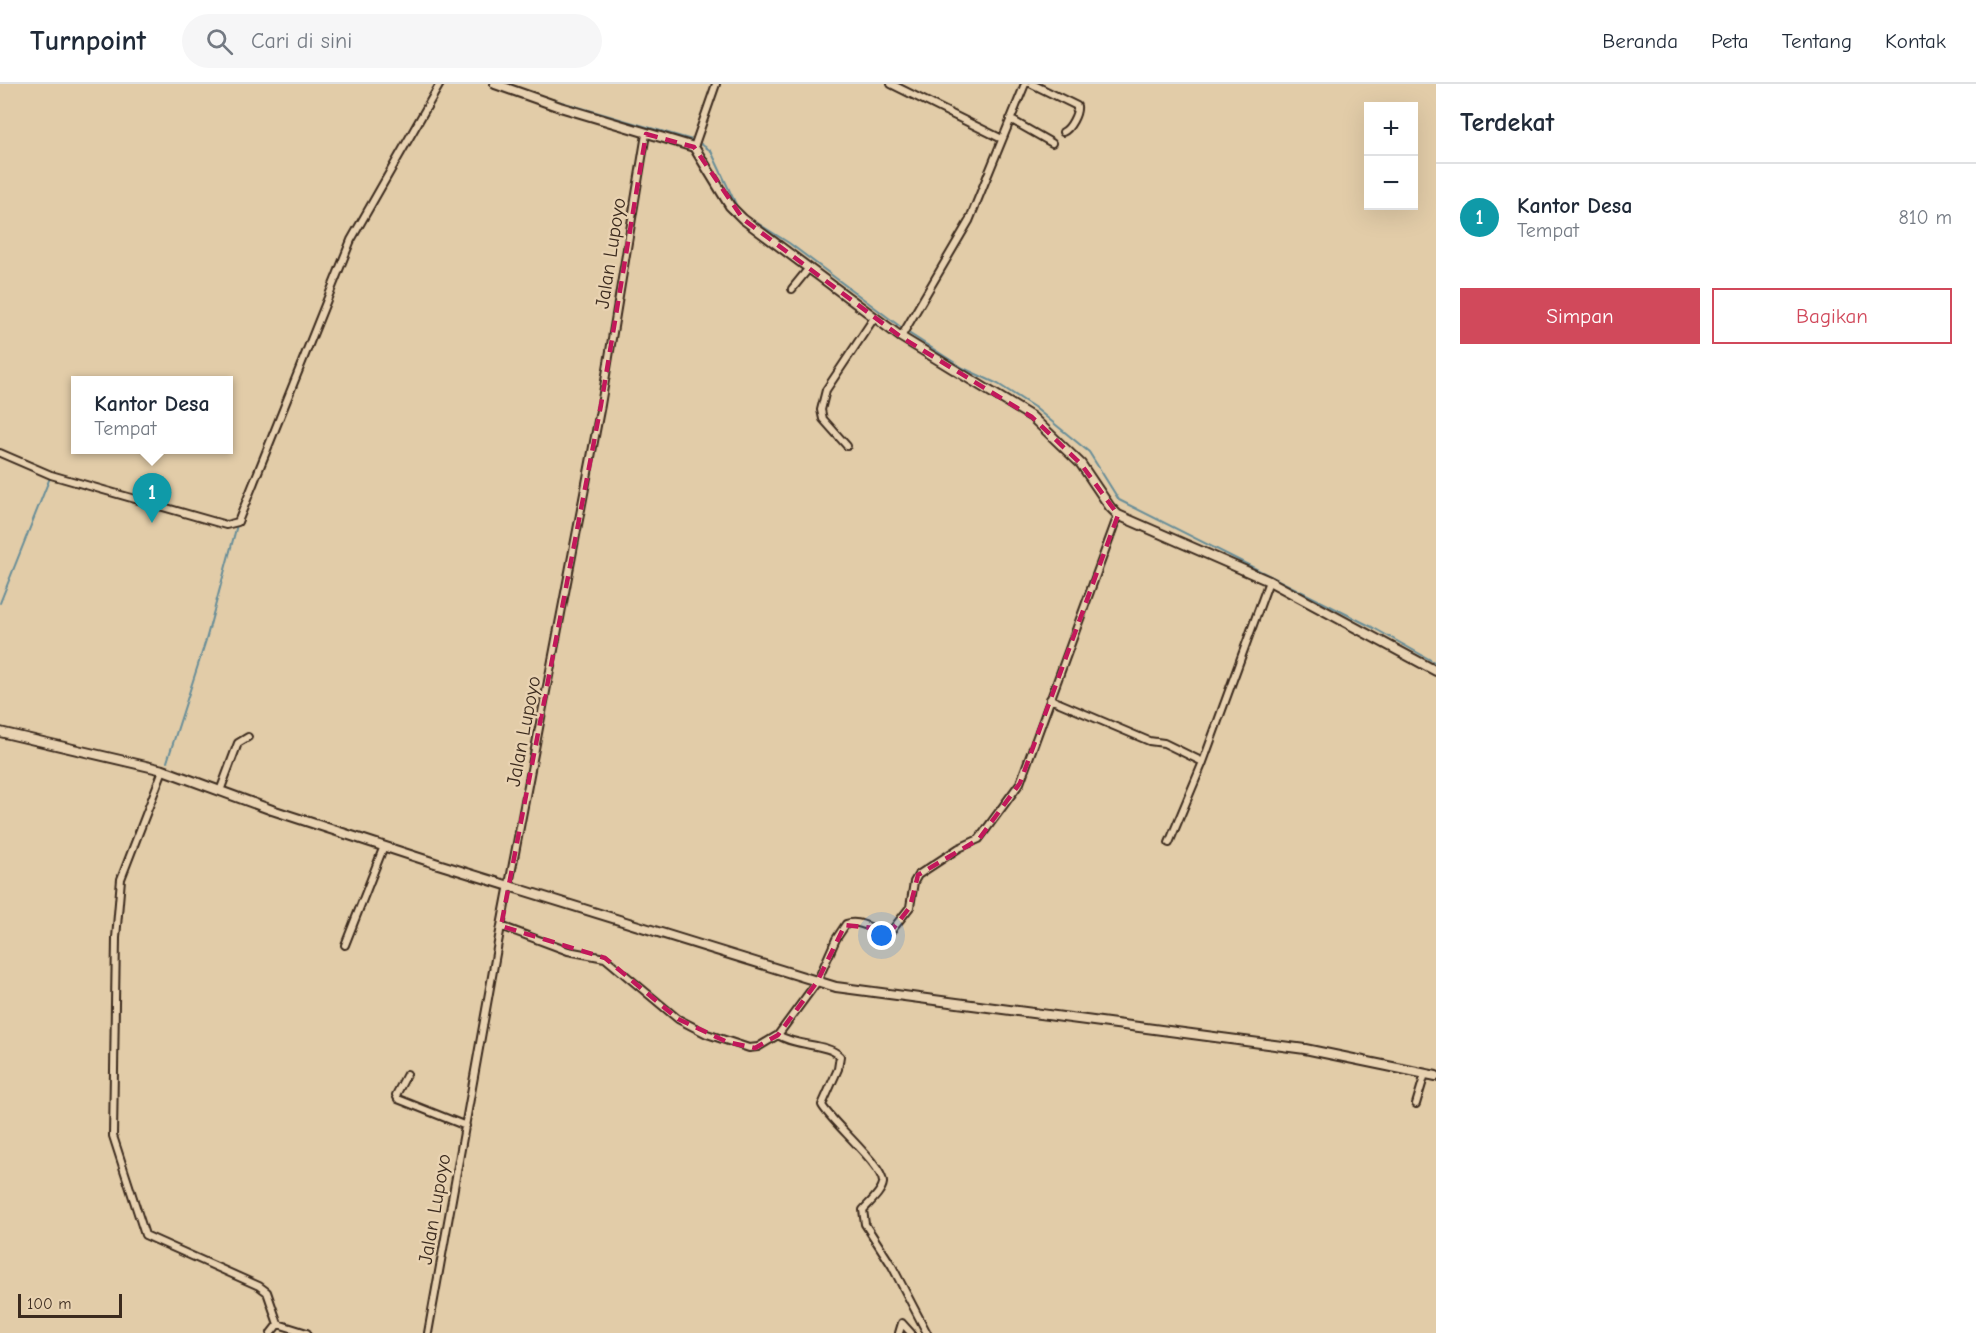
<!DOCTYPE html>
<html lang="id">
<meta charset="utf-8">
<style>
body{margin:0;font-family:"Comic Neue",sans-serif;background:#f6f6f7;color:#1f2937}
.controls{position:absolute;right:18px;top:18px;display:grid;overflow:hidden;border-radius:0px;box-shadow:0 6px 24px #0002}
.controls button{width:54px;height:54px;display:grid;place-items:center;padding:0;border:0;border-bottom:2px solid #e0e1e3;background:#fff;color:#1f2937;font:30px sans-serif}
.scale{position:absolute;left:18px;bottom:15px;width:104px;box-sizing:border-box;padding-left:6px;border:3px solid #3b2a1e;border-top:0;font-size:16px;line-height:21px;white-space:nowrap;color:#3b2a1e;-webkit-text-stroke:4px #e8d2b1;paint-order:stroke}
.you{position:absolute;left:882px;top:852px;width:21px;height:21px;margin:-15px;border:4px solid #fff;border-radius:50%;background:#1a73e8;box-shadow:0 0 0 9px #1a73e833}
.badge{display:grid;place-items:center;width:39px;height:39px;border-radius:50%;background:#d1495b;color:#fff;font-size:20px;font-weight:700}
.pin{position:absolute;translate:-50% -50px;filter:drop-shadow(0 2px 3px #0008)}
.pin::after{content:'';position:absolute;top:32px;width:21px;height:18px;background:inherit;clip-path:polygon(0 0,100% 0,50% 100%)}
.popup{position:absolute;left:71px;top:292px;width:162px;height:78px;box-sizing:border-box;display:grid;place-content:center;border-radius:0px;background:#fff;filter:drop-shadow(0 2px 4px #0005);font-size:20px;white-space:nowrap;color:#747a83}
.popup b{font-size:22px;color:#1f2937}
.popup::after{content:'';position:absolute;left:50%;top:100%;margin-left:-12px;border:12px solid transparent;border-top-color:#fff}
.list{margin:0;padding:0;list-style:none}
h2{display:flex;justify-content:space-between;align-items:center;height:78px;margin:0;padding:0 24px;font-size:26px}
h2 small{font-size:20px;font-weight:400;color:#747a83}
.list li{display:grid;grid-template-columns:39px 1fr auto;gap:18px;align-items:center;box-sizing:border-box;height:108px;padding:0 24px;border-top:2px solid #e0e1e3}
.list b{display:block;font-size:22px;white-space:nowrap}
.list p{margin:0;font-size:20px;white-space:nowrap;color:#747a83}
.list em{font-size:20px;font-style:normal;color:#747a83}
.actions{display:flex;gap:12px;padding:18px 24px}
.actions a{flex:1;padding:14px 0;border:2px solid #d1495b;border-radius:0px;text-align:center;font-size:21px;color:#d1495b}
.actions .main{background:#d1495b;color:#fff}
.icon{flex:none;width:33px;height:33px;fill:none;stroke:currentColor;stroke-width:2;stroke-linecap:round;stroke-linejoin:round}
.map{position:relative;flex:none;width:1436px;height:1249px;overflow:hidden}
header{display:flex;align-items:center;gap:36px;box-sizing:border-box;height:84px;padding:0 30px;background:#fff;border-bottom:2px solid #e0e1e3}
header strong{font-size:28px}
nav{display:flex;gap:33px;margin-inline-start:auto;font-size:21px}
.search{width:420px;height:54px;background:#f6f6f7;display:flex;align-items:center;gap:15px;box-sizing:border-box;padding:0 21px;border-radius:33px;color:#747a83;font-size:22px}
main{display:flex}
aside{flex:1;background:#fff}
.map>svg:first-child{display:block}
</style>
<header>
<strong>Turnpoint</strong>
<div class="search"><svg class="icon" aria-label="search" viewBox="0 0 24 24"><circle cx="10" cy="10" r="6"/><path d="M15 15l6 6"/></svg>Cari di sini</div>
<nav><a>Beranda</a><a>Peta</a><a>Tentang</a><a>Kontak</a></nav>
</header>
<main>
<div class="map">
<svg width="1436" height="1249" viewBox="0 0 1436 1249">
<rect width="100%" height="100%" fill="#e2cca8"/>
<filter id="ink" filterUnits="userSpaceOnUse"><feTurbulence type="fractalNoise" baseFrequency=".0167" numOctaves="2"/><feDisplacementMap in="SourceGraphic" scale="12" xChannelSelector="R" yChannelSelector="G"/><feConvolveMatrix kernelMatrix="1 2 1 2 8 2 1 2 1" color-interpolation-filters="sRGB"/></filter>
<g filter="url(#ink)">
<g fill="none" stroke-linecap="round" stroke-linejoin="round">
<path stroke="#698e98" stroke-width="2" d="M544,13L692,56
M701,60L711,67L739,127
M743,130L789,159L910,250L963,284L998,300L1034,323L1089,368L1119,416L1372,543L1436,579
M0,519L51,391
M167,678L206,556L237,441"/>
<g stroke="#3b2a1e" stroke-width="10">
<path id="minor" d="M891,0L1002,55
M1032,0L1077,22C1078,30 1070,45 1063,48
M1010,35L1052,59
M694,63L716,0
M792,205L809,184
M901,253L969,137L1025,0
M847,362L823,335L821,326L826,306L874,234
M0,369L51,391L226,441L238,438L351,156L440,0
M1050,615L1149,657L1164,659L1203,678L1169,759
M1203,678L1269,497
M163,686L121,795L116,854L113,1052L145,1151L259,1202L267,1208L278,1240L307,1249
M220,707L238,659L248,653
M501,842L568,867L605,874L678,935L707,950L749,964L758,963L778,951L817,898L836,855L846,840C862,834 876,851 892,846L910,823L914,798L918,791L959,764L979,755L1020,699L1118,431
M345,861L384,762
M778,951C797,963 827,959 840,972L838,985L822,1021C830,1037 884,1082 883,1099C882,1108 869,1119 863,1126L865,1140L892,1182L927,1249
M407,990L396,1011L398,1015L466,1042
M1416,1020L1425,990
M271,1249L278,1240
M428,1249L501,842L601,321L646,50
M899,1249L902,1239L911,1249"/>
</g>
<g stroke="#3b2a1e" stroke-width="12">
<path id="tertiary" d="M495,0L560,23L694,63L730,122L743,135L901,253L1032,333L1081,380L1110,423L1118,431L1269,497L1436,587
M0,648L163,686L272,726L438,780L836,903L1305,965L1436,992"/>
</g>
<use href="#minor" stroke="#e8d2b1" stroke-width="6"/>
<use href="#tertiary" stroke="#e8d2b1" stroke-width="8"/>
</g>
</g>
<path fill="none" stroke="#c2185b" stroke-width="4.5" stroke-dasharray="12 8" stroke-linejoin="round" d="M646,50L694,63L743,135L901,253L1032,333L1081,380L1118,431L1020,699L979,755L918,791L910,823L892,846L845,841L817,898L778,951L755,964L727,958L678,935L605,874L501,842L601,321Z"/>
<g text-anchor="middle" stroke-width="5" stroke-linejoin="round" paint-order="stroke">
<g font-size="20" fill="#3b2a1e" stroke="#e8d2b1">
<text transform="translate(610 169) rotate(-81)" y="7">Jalan Lupoyo</text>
<text transform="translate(523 647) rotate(-79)" y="7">Jalan Lupoyo</text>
<text transform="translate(434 1125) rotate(-80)" y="7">Jalan Lupoyo</text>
</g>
</g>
</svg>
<div class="controls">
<button>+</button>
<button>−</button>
</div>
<div class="scale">100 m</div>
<div class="you"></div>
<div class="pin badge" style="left:152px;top:439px;background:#0f9aa8">1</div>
<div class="popup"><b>Kantor Desa</b>Tempat</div>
</div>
<aside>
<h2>Terdekat<small></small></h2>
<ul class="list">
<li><span class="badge" style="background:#0f9aa8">1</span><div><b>Kantor Desa</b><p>Tempat</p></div><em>810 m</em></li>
</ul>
<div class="actions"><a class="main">Simpan</a><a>Bagikan</a></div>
</aside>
</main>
